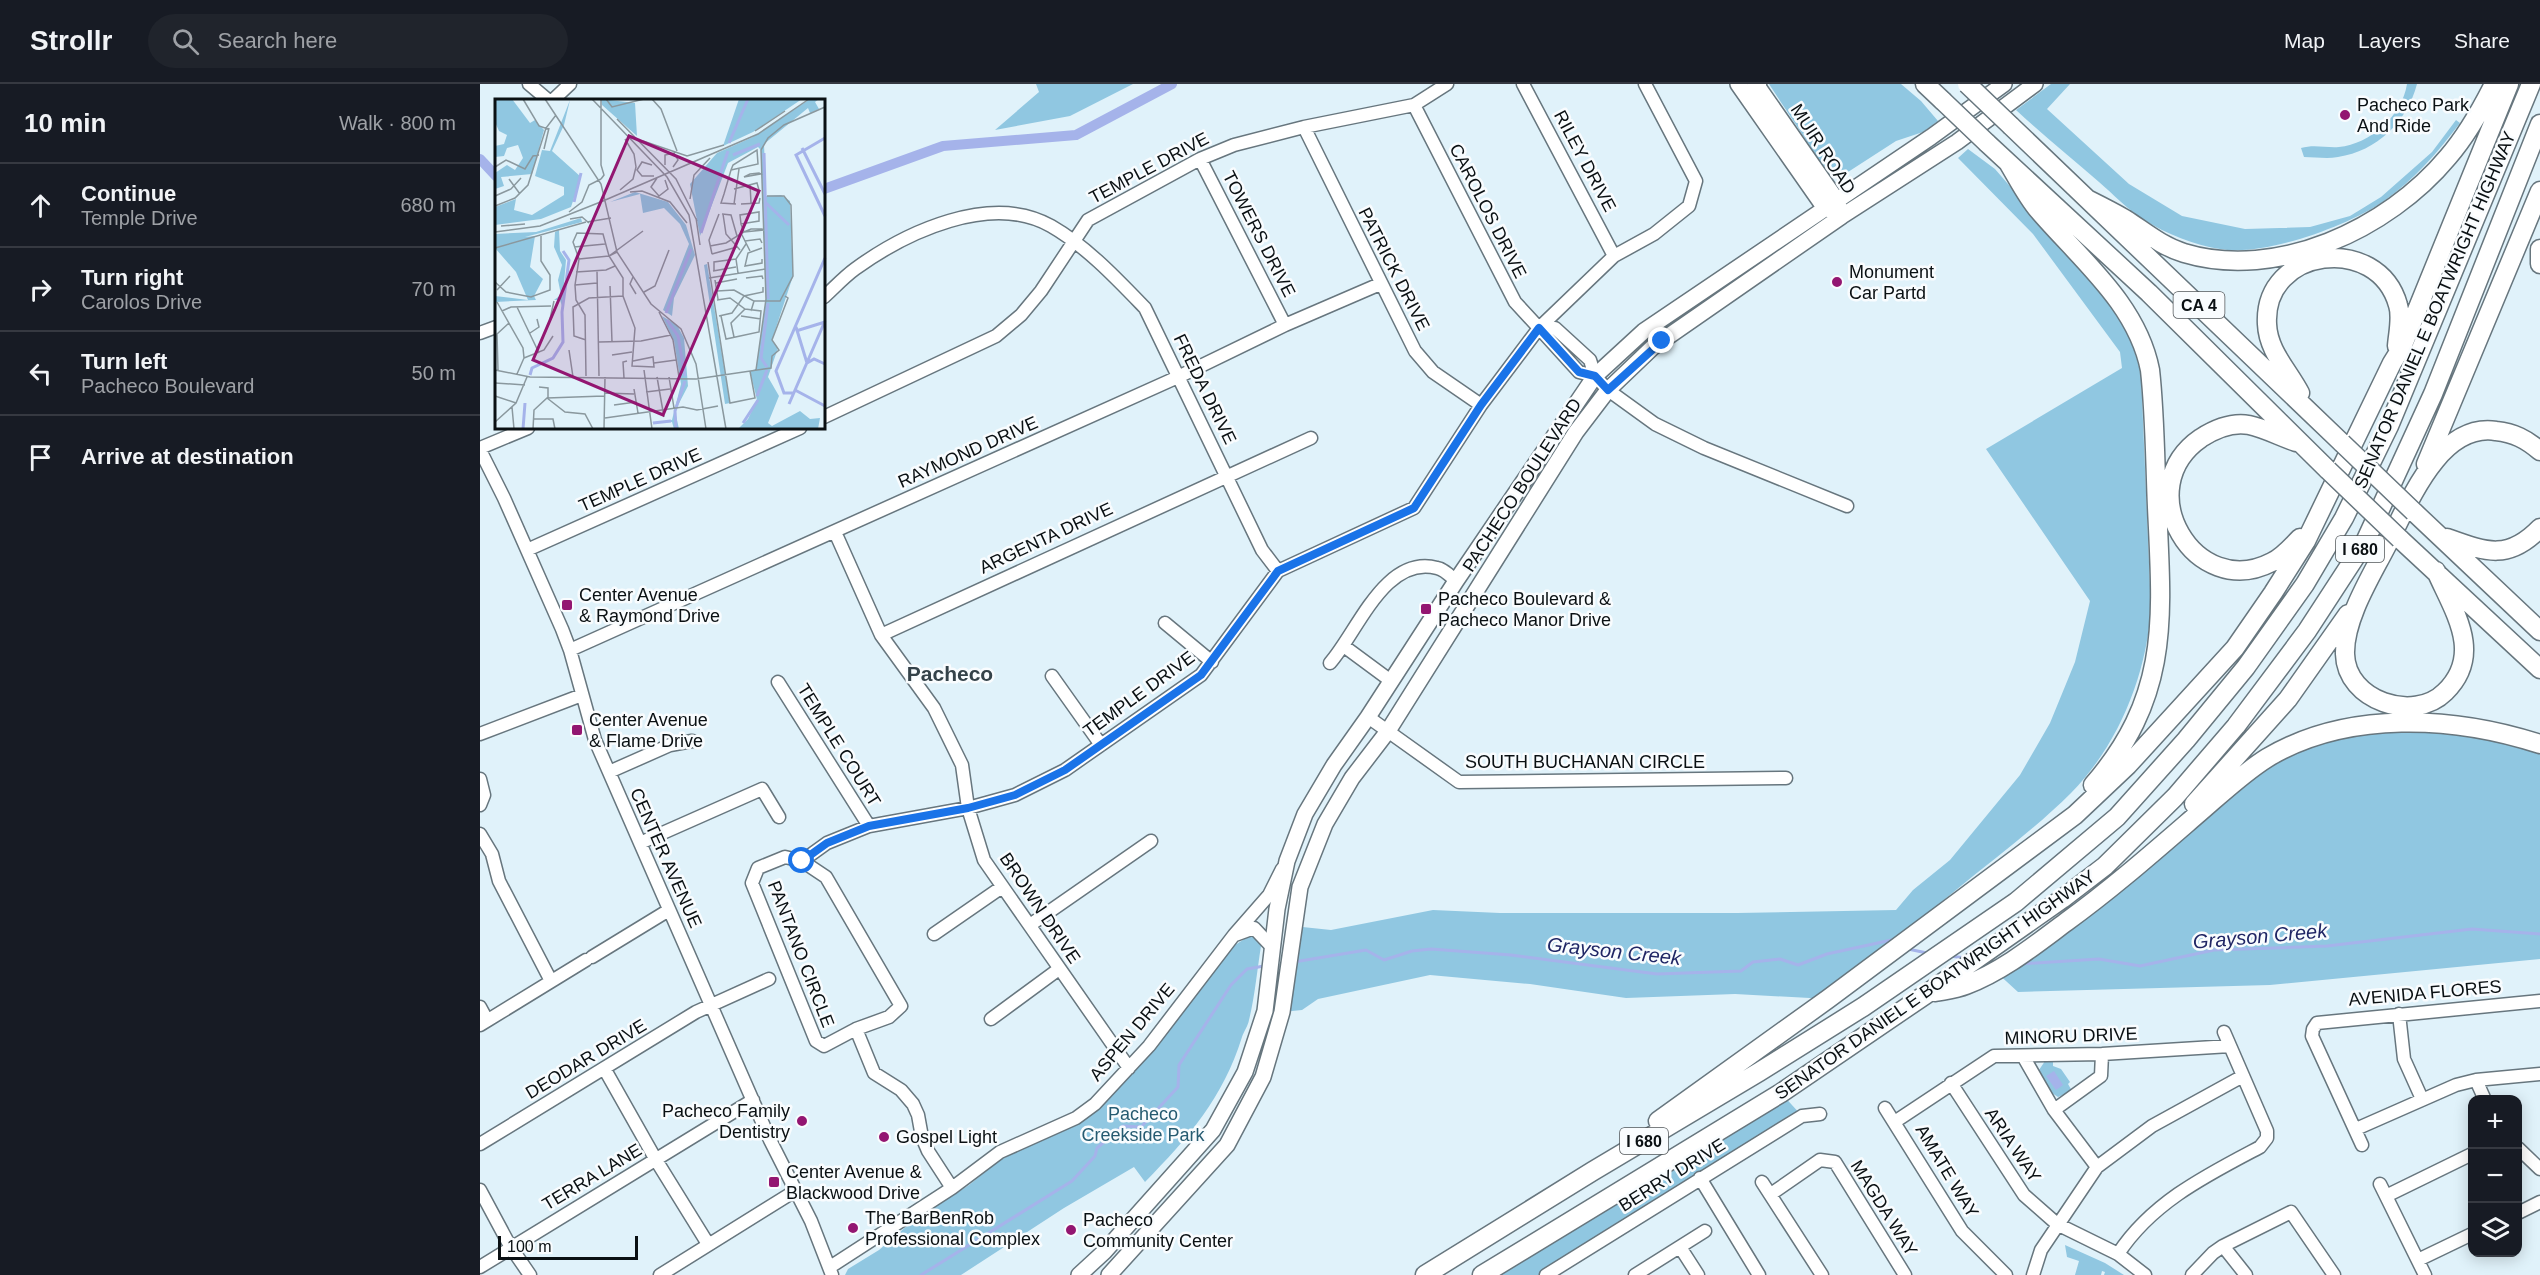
<!DOCTYPE html>
<meta charset="utf-8">
<style>
body{margin:0;font-family:Helvetica,sans-serif;background:#20242c;color:#f1f3f6}
.controls{position:absolute;right:18px;bottom:18px;display:grid;overflow:hidden;border-radius:12px;box-shadow:0 3px 15px #0003}
.controls button{width:54px;height:54px;display:grid;place-items:center;padding:0;border:0;border-bottom:2px solid #363941;background:#171b24;color:#f1f3f6;font:30px sans-serif}
.scale{position:absolute;left:18px;bottom:15px;width:140px;box-sizing:border-box;padding-left:6px;border:3px solid #0a1013;border-top:0;font-size:16px;line-height:21px;white-space:nowrap;color:#0a1013;-webkit-text-stroke:4px #f9fcfe;paint-order:stroke}
.stop{position:absolute;width:18px;height:18px;margin:-14px;border:4px solid #1a73e8;border-radius:50%;background:#fff}
.stop.end{background:#1a73e8;border-color:#fff;box-shadow:0 2px 6px #0008}
.list{margin:0;padding:0;list-style:none}
h2{display:flex;justify-content:space-between;align-items:center;height:78px;margin:0;padding:0 24px;font-size:26px}
h2 small{font-size:20px;font-weight:400;color:#9ea1a6}
.list li{display:grid;grid-template-columns:39px 1fr auto;gap:18px;align-items:center;box-sizing:border-box;height:84px;padding:0 24px;border-top:2px solid #363941}
.list b{display:block;font-size:22px;white-space:nowrap}
.list p{margin:0;font-size:20px;white-space:nowrap;color:#9ea1a6}
.list em{font-size:20px;font-style:normal;color:#9ea1a6}
.icon{flex:none;width:33px;height:33px;fill:none;stroke:currentColor;stroke-width:2;stroke-linecap:round;stroke-linejoin:round}
.map{position:relative;flex:none;width:2060px;height:1191px;overflow:hidden}
header{display:flex;align-items:center;gap:36px;box-sizing:border-box;height:84px;padding:0 30px;background:#171b24;border-bottom:2px solid #363941}
header strong{font-size:28px}
nav{display:flex;gap:33px;margin-inline-start:auto;font-size:21px}
.search{width:420px;height:54px;background:#20242c;display:flex;align-items:center;gap:15px;box-sizing:border-box;padding:0 21px;border-radius:33px;color:#9ea1a6;font-size:22px}
main{display:flex}
aside{flex:1;background:#171b24}
.map>svg:first-child{display:block}
</style>
<header>
<strong>Strollr</strong>
<div class="search"><svg class="icon" aria-label="search" viewBox="0 0 24 24"><circle cx="10" cy="10" r="6"/><path d="M15 15l6 6"/></svg>Search here</div>
<nav><a>Map</a><a>Layers</a><a>Share</a></nav>
</header>
<main>
<aside>
<h2>10 min<small>Walk · 800 m</small></h2>
<ul class="list">
<li><svg class="icon" aria-label="ahead" viewBox="0 0 24 24"><path d="M12 20V5M6 11l6-6 6 6"/></svg><div><b>Continue</b><p>Temple Drive</p></div><em>680 m</em></li>
<li><svg class="icon" aria-label="right" viewBox="0 0 24 24"><path d="M7 20v-9h11M14 6l5 5-5 5"/></svg><div><b>Turn right</b><p>Carolos Drive</p></div><em>70 m</em></li>
<li><svg class="icon" aria-label="left" viewBox="0 0 24 24"><path d="M17 20v-9H6M10 6l-5 5 5 5"/></svg><div><b>Turn left</b><p>Pacheco Boulevard</p></div><em>50 m</em></li>
<li><svg class="icon" aria-label="arrive" viewBox="0 0 24 24"><path d="M6 21V4h12l-3 4 3 4H6"/></svg><div><b>Arrive at destination</b></div></li>
</ul>
</aside>
<div class="map">
<svg width="2060" height="1191" viewBox="0 0 2060 1191">
<rect width="100%" height="100%" fill="#e0f2fa"/>
<path fill="#90c7e1" d="M556,0H653L590,32L515,46L559,8Z
M1289,0H1421L1441,17L1458,37L1443,48L1416,57L1368,88L1355,90L1349,87L1341,79Z
M1571,0H1590L1567,25L1649,100L1702,132L1765,145L1830,143L1870,132L1901,113L1952,68L1976,36L1980,39C1958,68 1934,96 1904,117C1868,142 1784,173 1740,165C1714,161 1687,150 1664,136C1648,126 1633,110 1619,98C1591,74 1563,51 1536,26Z
M1927,0H1937C1927,38 1897,67 1858,73C1847,75 1835,73 1824,73L1821,64C1834,60 1846,64 1859,63C1890,60 1922,32 1927,0Z
M1488,65L1515,85L1627,214C1646,240 1653,260 1661,290L1671,525C1666,592 1639,660 1591,709C1556,744 1515,774 1476,806C1433,841 1390,878 1348,915L1255,910L1146,914L1050,900L950,891L838,915L822,926L802,928L813,842L851,846L953,826L1020,829H1257L1416,826L1433,806L1470,776L1540,691L1570,639L1595,578L1610,517L1506,365L1642,284L1640,268L1553,150L1478,74Z
M1883,640L2060,660V875L1790,901L1538,908L1515,887L1786,675Z
M769,852L776,854L781,862C777,887 775,912 769,936C768,942 764,947 762,953C743,1014 709,1053 665,1098L654,1083L584,1124L481,1191H365L368,1185L399,1166L428,1141L489,1101L520,1076L613,1030L676,963L732,886L752,863Z
M1565,977H1573V982L1581,985L1590,998L1588,1000L1592,1007L1578,1013L1572,1009L1559,986Z
M1301,1009L1322,1032L1066,1191H1002Z
M1585,1161L1625,1179L1644,1191H1624L1625,1188L1622,1187L1621,1191H1595L1599,1177L1587,1173Z"/>
<path fill="#a5b3ea" d="M1574,987L1583,1001L1576,1006L1566,992Z"/>
<g fill="none" stroke-linecap="round" stroke-linejoin="round">
<path stroke="#a5b3ea" stroke-width="3" d="M1428,865L1447,869
M1469,872L1486,874
M814,878L886,866L904,876L932,867L951,865L1031,871L1177,890L1261,887L1273,878L1300,875L1318,881L1347,870L1416,855
M1540,880L1619,875L1660,882L1734,866L1847,862L1992,845L2060,850
M441,1191L592,1097L615,1072L617,1064L643,1042L661,1043L698,1003L699,981L751,901L767,885L784,882"/>
<path stroke="#a5b3ea" stroke-width="10" d="M0,75L16,92
M344,105L463,62L596,51L692,0"/>
<g stroke="#67767e" stroke-width="15">
<path id="minor" d="M49,0L68,16
M1043,0L1134,172
M73,16L90,0
M934,21L1035,218L1059,244
M824,43L935,267L953,288L1001,321
M720,75L805,241
M344,213C354,204 364,193 375,185C426,148 511,108 571,142C606,162 637,195 665,224L782,466L798,487
M0,249L16,243
M1115,292L1099,288L1059,244H1075L1110,276L1115,292L1128,306L1175,340L1224,364L1367,422
M344,333L516,252L541,231L561,207L608,136L720,75L754,61L824,43L934,21L967,0
M0,364L48,344
M0,366L24,414L82,545L90,566L115,656L290,1056L331,1137L352,1191
M355,448L401,551L454,624L482,681L488,724L504,776L649,984
M47,466L320,344
M685,539L732,578
M401,551L831,354
M865,563L911,597
M90,566L698,293L805,241L900,200
M850,579C877,549 905,470 957,484C964,485 970,492 976,497
M572,592L621,661
M298,598L389,742
M888,633L979,698L1306,694
M0,650L102,611
M129,688L190,661L212,657
M0,695L4,711L0,721
M0,750L12,770L19,797L71,897
M160,759L282,705L299,733
M305,773L322,777L346,793L421,922L409,933L376,945L344,962L336,957L272,799L278,784Z
M322,777L347,759L389,742L488,724L535,711L585,686L721,591L798,487L934,424L1001,321L1059,244L1134,172L1174,150L1209,122L1216,97L1165,0
M550,841L671,757
M454,850L522,803
M755,851L774,844L793,864
M112,873L189,826
M0,923L7,936
M1919,930L1924,975L1942,1015
M511,935L579,885
M0,941L106,876
M376,945L394,989L421,1006L433,1020L438,1031L442,1053L448,1067L472,1104
M1543,972L1574,1026L1617,1083
M124,984L176,1076L228,1160
M1996,996L2005,1016
M1471,999L1544,1111L1577,1140L1638,1170L1665,1191
M1405,1024L1482,1147L1526,1191
M1574,1026L1621,992L1622,970
M1416,1037L1514,972L1622,970L1750,962
M1876,1045L1976,1001L1996,996L2060,990
M0,1060L216,928L289,895
M1882,1061L1832,952L1833,945L1837,939L2060,917
M2038,1064L2060,1085
M1220,1094L1279,1191
M1282,1098L1342,1191
M1900,1100L1945,1191
M0,1106L30,1162L50,1191
M1291,1110L1340,1076L1355,1078L1425,1191
M1906,1112L1992,1070
M2038,1129L2060,1118
M1200,1163L1218,1191
M1638,1170C1672,1118 1727,1091 1780,1063L1787,1054V1047L1744,948
M1938,1176L1992,1150
M0,1183L273,1016
M350,1183L472,1104L520,1068L596,1034L615,1020L669,962L754,851L789,811L802,785
M180,1191L315,1107
M1066,1191L1322,1032L1340,1030
M1155,1191L1225,1147
M1553,1191L1561,1166L1617,1083L1672,1042L1763,992
M1712,1191L1733,1169L1743,1162
M1766,1191L1743,1162L1811,1128L1854,1191"/>
</g>
<g stroke="#67767e" stroke-width="18">
<path id="major" d="M1258,0L1344,123L1352,127
M1276,0L1356,115L1359,123
M599,1191L624,1168L733,1046L765,988L785,927L797,825L807,777L825,730L854,681L888,633L976,497L1115,292L1164,247L1451,53L1524,0
M629,1191L747,1061L783,993L802,928L820,803L845,740L872,694L908,647L1096,348L1128,306L1173,263L1362,132L1477,58L1555,0"/>
</g>
<g stroke="#67767e" stroke-width="21">
<path id="highway" d="M1276,0L1277,1
M1445,0L1463,17
M1531,42L1862,359
M1507,59L1669,209L1848,386
M1529,80C1538,95 1547,113 1559,127C1601,176 1657,220 1670,286C1675,331 1675,377 1677,423C1682,533 1691,611 1613,701
M1609,116C1621,122 1633,128 1645,135C1664,147 1681,162 1704,169C1797,197 1908,145 1968,73C1987,51 2001,26 2014,0
M2060,165V180
M1820,309C1808,286 1788,267 1787,240C1783,163 1898,149 1918,221C1922,233 1918,249 1917,262
M1816,358C1801,353 1784,344 1769,341C1752,338 1735,345 1721,354C1648,404 1715,518 1792,478C1803,473 1812,462 1820,454
M1946,380L2060,107
M1934,428L2060,547
M1967,454C2006,468 2028,477 2060,444
M1920,455L2060,585
M1956,487C1974,528 2004,570 1965,608C1934,639 1866,617 1865,570C1864,536 1890,494 1905,465C1927,424 1958,338 2016,347C2034,349 2046,355 2060,367
M1714,720L1808,615L1868,530
M1455,908C1465,906 1476,905 1486,901C1523,887 1555,861 1586,838C1633,804 1676,766 1720,728C1741,710 1763,689 1787,674C1867,626 1974,632 2060,660
M1178,1037L1348,915L1595,731L1648,681L1755,564L1793,509L1826,457L1912,279L1922,263L2029,0
M945,1191L1113,1087L1279,988L1383,923L1536,818L1637,733L1706,656L1766,583L1825,500L1864,434L1909,342L2051,0
M1002,1191L1301,1009L1445,911L1582,815L1625,782L1695,713L1756,642L1827,547L1885,458L1953,310L2060,40"/>
</g>
<use href="#minor" stroke="#fff" stroke-width="12"/>
<use href="#major" stroke="#fff" stroke-width="15"/>
<use href="#highway" stroke="#fff" stroke-width="18"/>
<g stroke="#67767e" stroke-width="21" stroke-linecap="butt">
<path id="highway-bridge" d="M1487,0L1531,42
M1463,17L1507,59
M1862,359L1934,428
M1848,386L1920,455"/>
</g>
<use href="#highway-bridge" stroke="#fff" stroke-width="18"/>
</g>
<g fill="none" stroke-linecap="round" stroke-linejoin="round">
<path stroke="#1a73e8" stroke-width="8" d="M322,777L347,759L389,742L488,724L535,711L585,686L721,591L798,487L934,424L1001,321L1059,244L1099,288L1115,292L1128,306L1182,257"/>
</g>
<g fill="#931671" stroke="#f9fcfe" stroke-width="2">
<circle cx="1865" cy="31" r="6"/>
<circle cx="1357" cy="198" r="6"/>
<rect x="81" y="515" width="12" height="12" rx="3"/>
<rect x="940" y="519" width="12" height="12" rx="3"/>
<rect x="91" y="640" width="12" height="12" rx="3"/>
<circle cx="322" cy="1037" r="6"/>
<circle cx="404" cy="1053" r="6"/>
<rect x="288" y="1092" width="12" height="12" rx="3"/>
<circle cx="373" cy="1144" r="6"/>
<circle cx="591" cy="1146" r="6"/>
</g>
<g text-anchor="middle" stroke-width="5" stroke-linejoin="round" paint-order="stroke">
<g fill="#f9fcfe" stroke="#52575a" stroke-width="1.5">
<rect x="1693.5" y="208" width="51" height="26" rx="4.5"/>
<rect x="1856" y="452" width="48" height="26" rx="4.5"/>
<rect x="1140" y="1044" width="48" height="26" rx="4.5"/>
</g>
<g font-size="16" font-weight="bold" fill="#0a1013">
<text x="1719" y="227">CA 4</text>
<text x="1880" y="471">I 680</text>
<text x="1164" y="1063">I 680</text>
</g>
<g font-size="18" fill="#0a1013" stroke="#f9fcfe" text-anchor="start">
<text x="1877" y="27">Pacheco Park<tspan x="1877" dy="21">And Ride</tspan></text>
<text x="1369" y="194">Monument<tspan x="1369" dy="21">Car Partd</tspan></text>
<text x="99" y="517">Center Avenue<tspan x="99" dy="21">&amp; Raymond Drive</tspan></text>
<text x="958" y="521">Pacheco Boulevard &amp;<tspan x="958" dy="21">Pacheco Manor Drive</tspan></text>
<text x="109" y="642">Center Avenue<tspan x="109" dy="21">&amp; Flame Drive</tspan></text>
<text x="310" y="1033" text-anchor="end">Pacheco Family<tspan x="310" dy="21">Dentistry</tspan></text>
<text x="416" y="1059">Gospel Light</text>
<text x="306" y="1094">Center Avenue &amp;<tspan x="306" dy="21">Blackwood Drive</tspan></text>
<text x="385" y="1140">The BarBenRob<tspan x="385" dy="21">Professional Complex</tspan></text>
<text x="603" y="1142">Pacheco<tspan x="603" dy="21">Community Center</tspan></text>
</g>
<g font-size="18" fill="#0a1013" stroke="#f9fcfe">
<text transform="translate(1343 65) rotate(57)" y="6">MUIR ROAD</text>
<text transform="translate(1105 77) rotate(62)" y="6">RILEY DRIVE</text>
<text transform="translate(669 84) rotate(-28)" y="6">TEMPLE DRIVE</text>
<text transform="translate(1008 127) rotate(63)" y="6">CAROLOS DRIVE</text>
<text transform="translate(779 150) rotate(63)" y="6">TOWERS DRIVE</text>
<text transform="translate(914 185) rotate(63)" y="6">PATRICK DRIVE</text>
<text transform="translate(1955 226) rotate(-67)" y="6">SENATOR DANIEL E BOATWRIGHT HIGHWAY</text>
<text transform="translate(725 305) rotate(64)" y="6">FREDA DRIVE</text>
<text transform="translate(488 368) rotate(-24)" y="6">RAYMOND DRIVE</text>
<text transform="translate(160 396) rotate(-24)" y="6">TEMPLE DRIVE</text>
<text transform="translate(1042 401) rotate(-57)" y="6">PACHECO BOULEVARD</text>
<text transform="translate(566 454) rotate(-25)" y="6">ARGENTA DRIVE</text>
<text transform="translate(659 610) rotate(-36)" y="6">TEMPLE DRIVE</text>
<text transform="translate(359 661) rotate(58)" y="6">TEMPLE COURT</text>
<text x="1105" y="684">SOUTH BUCHANAN CIRCLE</text>
<text transform="translate(186 774) rotate(66)" y="6">CENTER AVENUE</text>
<text transform="translate(560 824) rotate(56)" y="6">BROWN DRIVE</text>
<text transform="translate(321 870) rotate(69)" y="6">PANTANO CIRCLE</text>
<text transform="translate(1455 901) rotate(-35)" y="6">SENATOR DANIEL E BOATWRIGHT HIGHWAY</text>
<text transform="translate(1945 909) rotate(-5)" y="6">AVENIDA FLORES</text>
<text transform="translate(652 948) rotate(-50)" y="6">ASPEN DRIVE</text>
<text transform="translate(1591 952) rotate(-2)" y="6">MINORU DRIVE</text>
<text transform="translate(106 975) rotate(-31)" y="6">DEODAR DRIVE</text>
<text transform="translate(1533 1061) rotate(56)" y="6">ARIA WAY</text>
<text transform="translate(1467 1087) rotate(59)" y="6">AMATE WAY</text>
<text transform="translate(1192 1091) rotate(-32)" y="6">BERRY DRIVE</text>
<text transform="translate(112 1093) rotate(-31)" y="6">TERRA LANE</text>
<text transform="translate(1404 1124) rotate(58)" y="6">MAGDA WAY</text>
</g>
<g font-size="18" fill="#265b71" stroke="#f9fcfe">
<text x="663" y="1036">Pacheco<tspan x="663" dy="21">Creekside Park</tspan></text>
</g>
<g font-size="20" font-style="italic" fill="#202665" stroke="#f9fcfe">
<text transform="translate(1780 852) rotate(-5)" y="7">Grayson Creek</text>
<text transform="translate(1134 867) rotate(6)" y="7">Grayson Creek</text>
</g>
<g font-size="21" font-weight="bold" fill="#344249" stroke="#f9fcfe">
<text x="470" y="597">Pacheco</text>
</g>
</g>
<g transform="translate(15 15)">
<rect width="330" height="330" fill="#e0f2fa"/>
<path d="M0,0H17L35,24L40,21L49,31L37,75L6,78L9,87L0,90V74L12,66L20,71L28,59L23,46L12,49L9,57L0,58V47L9,45L12,36L4,32L0,23ZM106,0L140,4L142,37L107,6ZM244,0H307L258,33L228,47ZM315,0H324L320,3L324,10L315,14L313,9L269,45L271,97L286,96L295,102L298,177L277,241L283,249L273,278L284,297L273,324L277,327L305,312L315,320L325,319L323,330H243L253,320L262,301L255,272L261,270L271,200L266,51L263,48L233,64L205,137L195,85L222,54L258,38ZM75,1L69,26L57,52L86,78L76,108L46,120L0,126V108L21,100L19,111L37,116L69,96V88L40,77L47,51L55,52ZM140,93L173,103L191,126L200,156L179,199L177,217L168,211L194,145L185,125L169,109L148,114L145,95L115,103ZM86,119L87,123L30,138L40,137L35,168L48,180L39,197L41,201L0,203V197L33,201L21,173L0,149V135L41,133ZM64,131L65,152L71,161L67,207L65,201H59L66,196L63,181L67,166L59,148L60,133ZM212,165L235,304L230,305L209,166ZM167,217L182,226L189,239L193,287L180,312L184,330H179L177,323L156,324L177,321L186,285L179,242Z" fill="#90c7e1"/>
<path fill="none" stroke="#a5b3ea" stroke-width="3" d="M330,39L301,56L330,117M234,44L253,0M307,49L330,95M269,54L273,200M238,56L265,45M79,103L86,74M271,104L294,126M206,134L233,52M171,214L196,150M172,221L183,237L190,277M301,228L312,264L319,260L330,265M301,232L330,223M272,268L266,259L273,204M35,276L37,269L58,259L68,243L67,213L74,161L68,152M300,291L330,307M299,294H289L281,272L330,159M262,297L272,271M294,305L330,222M158,324L176,322M248,324L263,301M28,330L30,304M181,330L180,312L190,282"/>
<path fill="none" stroke="#8a989e" stroke-width="1.5" d="M28,0L44,27L53,30M50,0L106,85L122,153L156,205L186,230L201,265L211,330M97,0L172,78L194,116L231,330M106,0V66L109,76L106,80M111,0L117,8L149,0M157,0L166,10L182,52M122,20L181,80L202,122M260,32L290,12M148,42L192,57L229,46M49,50L54,29M157,66L147,63L142,71L147,77H159M170,66V56L179,54L183,61L178,68M0,68L11,61L30,70L38,57L44,56M236,71L263,65L262,51L238,66L236,71L229,95L226,104L241,105M255,75L264,74L266,75L249,78ZM162,79L156,88L164,97L173,90L170,81M14,80L25,95M255,85L256,104M239,90L262,84L264,91M125,91L138,80L141,68L139,55L130,40M135,93L147,92L175,103L192,124M0,97L16,90L26,79M195,100L199,76L215,59M239,105L244,70M246,105L264,104L265,99M0,107L20,99L33,86L51,29L61,16M74,113L87,103L94,86L106,80M264,113V122L246,125L245,116ZM227,115L236,116L242,137M228,115L231,135L245,151M201,119L205,146M75,120L87,118L94,124M92,123L116,119M6,127L30,125M256,130H267L268,131L249,133ZM0,133L45,127L108,102L263,35L314,0M246,134L255,152M250,142L265,140L267,144M215,147L231,144L249,133L246,125M79,148L110,145M0,149L91,123M267,149L253,154L250,167L267,164V160M122,153L114,157L148,132M217,155L214,141L224,115M217,155L242,148M84,160L114,157M213,163L235,304L260,299L255,272M102,172L104,277M218,172L241,168M219,172V163L241,160M81,173L111,171L120,167M243,174L241,160L251,145M138,178L135,185L141,195M214,179L270,170M251,179L267,177L268,180M220,181L223,200M0,183L11,193L36,198L55,191V176L46,162V137M221,184L242,180M80,186L102,184M115,187L117,243M2,191L15,177M222,192L239,191L246,195L259,202L256,212M149,193L160,187L174,151M222,201L235,199L250,210L266,212L264,233L231,240L226,217M271,202H259H285L298,177L296,106L289,97H272M2,203L28,249L29,259L22,275M22,208L44,254M7,212L16,208L56,207M164,213L178,241L184,278M224,217L237,214L249,197L268,193V188M246,217L266,220M55,220L59,202M35,234L44,228L42,220M239,238L236,224L250,210M91,241L79,237L78,208L94,199L128,197M104,243L146,242L176,236M74,251L78,278M117,256L137,253M29,259L49,251L58,237M159,264L181,261M0,271L35,278L201,280L276,269L277,257L284,251L277,241L293,199L290,197M3,271L2,235L14,224M149,271L157,330M261,271L271,200L266,51L273,39L289,26L330,8M91,277L90,216L81,201L80,186L84,160L78,143L82,134L108,135L114,157L128,179V197L140,229L137,267L159,268L158,258L138,262M162,278L169,318M174,278L179,309M129,279L128,263L132,262M0,284L30,286M44,288L53,289V299M139,290L143,314M151,293L175,290M109,294L139,295M0,297L21,304M52,299L70,313L90,315L98,330M119,306L141,303M17,308L19,330M110,319L188,308L202,311L223,307M38,320H58L60,330M0,323L21,304L32,278M38,330L39,311L52,299L109,297M109,330L110,278"/>
<path fill="#931671" fill-opacity="0.15" stroke="#931671" stroke-width="3" d="M134,37L264,92L168,316L38,261Z"/>
<rect width="330" height="330" fill="none" stroke="#0a1013" stroke-width="3"/>
</g>
</svg>
<div class="controls">
<button>+</button>
<button>−</button>
<button><svg class="icon" aria-label="layers" viewBox="0 0 24 24"><path d="M12 4l9 5-9 5-9-5zM3 14l9 5 9-5"/></svg></button>
</div>
<div class="scale">100 m</div>
<div class="stop" style="left:322px;top:777px"></div>
<div class="stop end" style="left:1182px;top:257px"></div>
</div>
</main>
